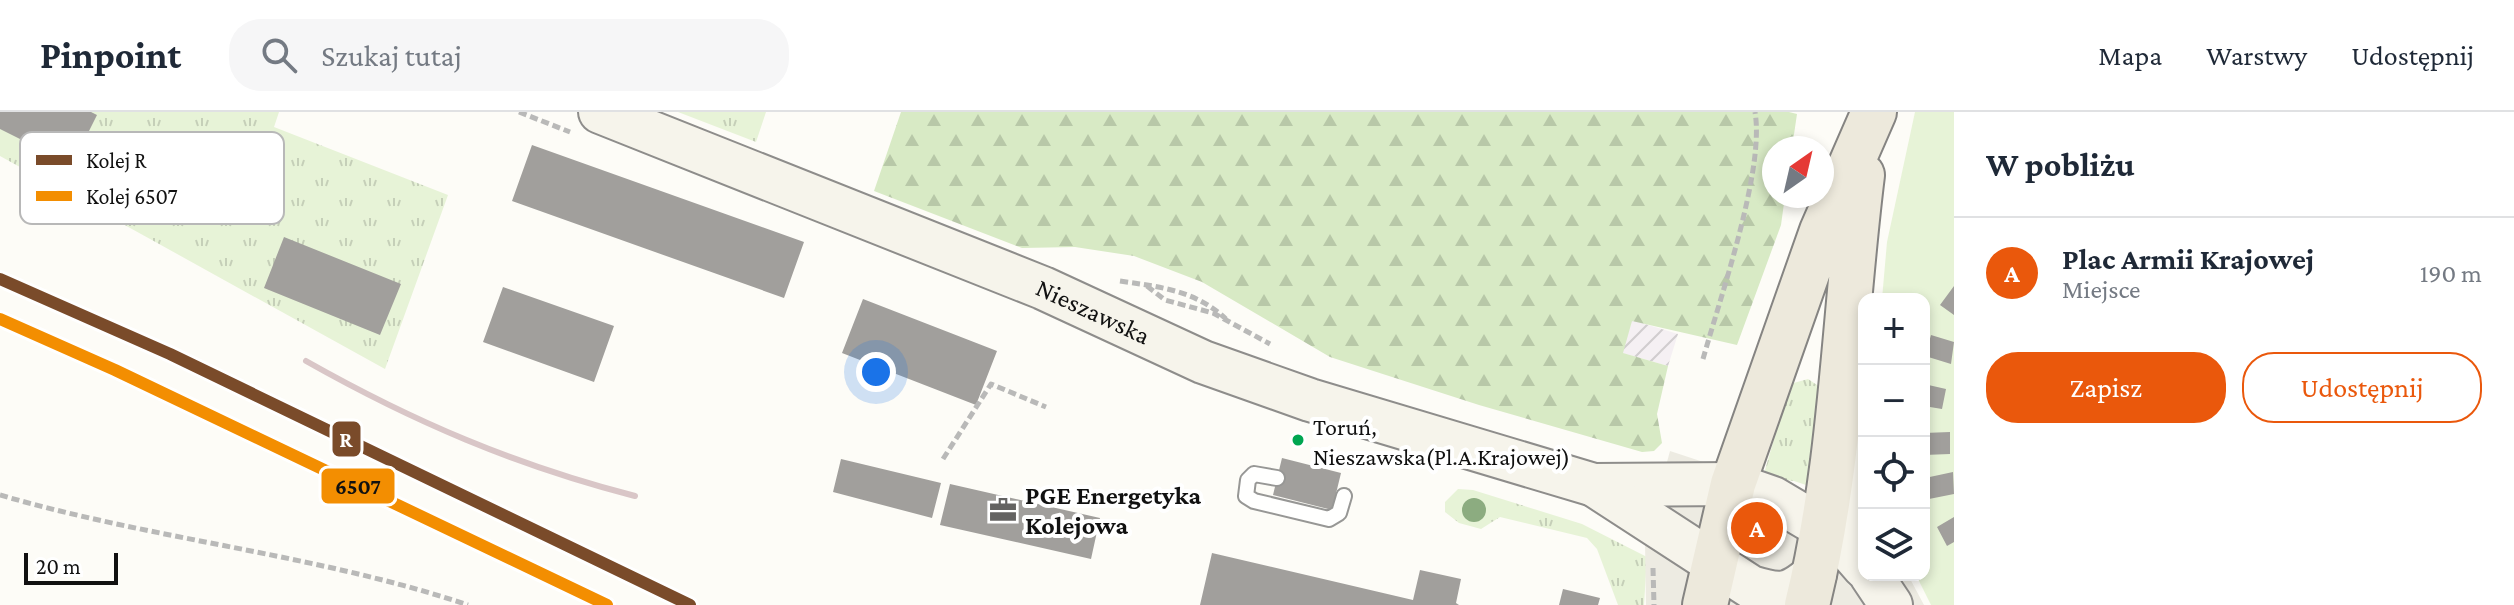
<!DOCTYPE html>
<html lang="pl">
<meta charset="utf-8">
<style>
body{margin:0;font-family:"Crimson Pro",serif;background:#f6f6f7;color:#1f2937}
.controls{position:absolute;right:24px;bottom:24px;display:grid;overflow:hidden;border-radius:16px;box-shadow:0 4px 12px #0003}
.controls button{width:72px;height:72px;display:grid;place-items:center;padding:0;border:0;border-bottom:2px solid #e0e1e3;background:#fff;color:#1f2937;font:40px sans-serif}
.compass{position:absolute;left:1762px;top:24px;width:72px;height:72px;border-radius:50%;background:#fff;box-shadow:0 4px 12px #0003;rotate:34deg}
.scale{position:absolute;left:24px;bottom:20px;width:94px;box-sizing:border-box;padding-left:8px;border:4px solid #111;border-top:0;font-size:22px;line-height:28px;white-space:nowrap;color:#111;-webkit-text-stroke:6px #fff;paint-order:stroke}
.you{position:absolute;left:876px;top:260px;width:28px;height:28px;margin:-20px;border:6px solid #fff;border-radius:50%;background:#1a73e8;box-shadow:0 0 0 12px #1a73e833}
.badge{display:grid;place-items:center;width:52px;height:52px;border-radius:50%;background:#ea580c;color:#fff;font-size:26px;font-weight:700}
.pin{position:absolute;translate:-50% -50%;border:4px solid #fff;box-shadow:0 2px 8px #0006}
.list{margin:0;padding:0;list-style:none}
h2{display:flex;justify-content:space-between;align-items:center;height:104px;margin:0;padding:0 32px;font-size:34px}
h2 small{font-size:26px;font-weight:400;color:#747a83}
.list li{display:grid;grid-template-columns:52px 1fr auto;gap:24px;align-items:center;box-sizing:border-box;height:112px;padding:0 32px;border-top:2px solid #e0e1e3}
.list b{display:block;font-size:30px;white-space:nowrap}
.list p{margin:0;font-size:26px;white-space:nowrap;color:#747a83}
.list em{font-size:26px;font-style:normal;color:#747a83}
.actions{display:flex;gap:16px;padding:24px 32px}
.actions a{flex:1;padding:18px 0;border:2px solid #ea580c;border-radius:32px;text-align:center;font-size:28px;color:#ea580c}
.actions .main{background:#ea580c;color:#fff}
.icon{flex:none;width:44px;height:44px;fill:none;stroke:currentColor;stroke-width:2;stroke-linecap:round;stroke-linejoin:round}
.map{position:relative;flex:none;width:1954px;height:493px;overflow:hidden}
header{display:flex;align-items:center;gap:48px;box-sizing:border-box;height:112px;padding:0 40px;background:#fff;border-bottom:2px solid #e0e1e3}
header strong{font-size:38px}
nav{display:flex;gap:44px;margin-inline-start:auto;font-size:28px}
.search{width:560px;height:72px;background:#f6f6f7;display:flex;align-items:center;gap:20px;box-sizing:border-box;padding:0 28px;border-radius:32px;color:#747a83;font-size:30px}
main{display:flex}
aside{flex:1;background:#fff}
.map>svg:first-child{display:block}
</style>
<header>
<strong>Pinpoint</strong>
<div class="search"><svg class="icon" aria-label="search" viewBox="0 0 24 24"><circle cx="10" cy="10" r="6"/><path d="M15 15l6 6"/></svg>Szukaj tutaj</div>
<nav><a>Mapa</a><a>Warstwy</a><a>Udostępnij</a></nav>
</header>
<main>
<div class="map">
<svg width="1954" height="493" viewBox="0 0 1954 493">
<defs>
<pattern id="industrial-furrows" width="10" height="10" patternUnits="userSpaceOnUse" patternTransform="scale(2)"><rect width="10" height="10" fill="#f5f0f3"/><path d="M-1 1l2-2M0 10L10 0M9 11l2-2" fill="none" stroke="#d1cdcf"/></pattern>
<pattern id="grass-tufts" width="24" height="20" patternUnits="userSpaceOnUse" patternTransform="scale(2)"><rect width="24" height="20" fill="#e7f3d7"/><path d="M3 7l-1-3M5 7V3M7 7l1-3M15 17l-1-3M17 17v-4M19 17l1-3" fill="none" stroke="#c5cfb8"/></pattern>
<pattern id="forest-firs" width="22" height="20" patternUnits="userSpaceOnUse" patternTransform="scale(2)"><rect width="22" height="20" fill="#d8eac5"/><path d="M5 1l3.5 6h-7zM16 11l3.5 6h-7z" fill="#b8c8a8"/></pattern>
</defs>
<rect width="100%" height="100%" fill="#fdfcf7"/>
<path fill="url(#industrial-furrows)" d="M1632,208L1678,222L1668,254L1622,241Z"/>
<path fill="url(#grass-tufts)" d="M0,0H279L274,15L448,83L385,257L0,44Z
M678,0H766L756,30Z
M1808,267L1820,275L1818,377L1794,369L1763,365L1790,272Z
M1458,377L1473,378L1582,412L1647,445L1644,493H1618L1597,437L1587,426L1500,405L1481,417L1459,411L1445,400V390Z"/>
<path fill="url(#forest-firs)" d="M901,0H1789L1797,2L1792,36H1774V84H1785L1781,113L1737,233L1632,209L1623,241L1668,254L1657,302L1662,331L1654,339L1642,340L1479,293L1330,245L1202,170L1134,144L1075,135L1022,136L874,79Z"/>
<path fill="#e7f3d7" d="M1915,0H1954V493H1931L1916,463H1924V187H1882L1887,130Z"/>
<path fill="#edebe2" d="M1670,339L1864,403V463H1908L1924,493H1646L1645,430Z"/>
<path fill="#a19f9c" d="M0,0H91L97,3L72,53L0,17Z
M532,33L804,130L784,186L512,89Z
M284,125L401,172L380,223L264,176Z
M1954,174V203L1940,193Z
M503,175L614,214L594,270L483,230Z
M863,187L997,239L976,293L842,241Z
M1931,223L1954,230L1951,252L1925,244Z
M1924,272L1946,277L1942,297L1924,294Z
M1950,320V342L1924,343V321Z
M1282,346L1341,361L1332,398L1273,383Z
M841,347L941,371L932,406L833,380Z
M1953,360L1954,382L1929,387L1925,366Z
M950,372L1100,406L1091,447L940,413Z
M1954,405V430L1947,434L1937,415Z
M1212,441L1413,488L1420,458L1461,467L1456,491L1459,493H1200Z
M1563,477L1600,486L1598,493H1559Z"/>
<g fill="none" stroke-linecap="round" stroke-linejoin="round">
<g stroke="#979795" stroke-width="18">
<path id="lane" d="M1277,366L1254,362L1248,368L1246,384L1254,389L1329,407L1339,401L1344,384"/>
</g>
<g stroke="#8e8d8b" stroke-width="46">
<g id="secondary">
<path id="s1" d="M600,0L1043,176L1203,250L1310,288L1594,373L1733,372L1773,386L1837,424L1864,455"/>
<path d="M1842,299L1864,400"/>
<path d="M1594,373L1751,475C1783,485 1789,483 1815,462"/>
<path d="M1871,463L1891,493"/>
</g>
</g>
<g stroke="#858482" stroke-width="48">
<path id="primary" d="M1705,493L1733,372L1822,119L1874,0
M1807,493C1842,352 1844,206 1862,63"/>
</g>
<path stroke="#b9b9b8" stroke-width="5" stroke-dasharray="8 4" stroke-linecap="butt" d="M519,0L570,20
M1120,169C1160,175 1195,178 1226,207
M1147,174L1165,188L1213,201L1270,232
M1703,247C1720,186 1765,58 1755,0
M943,347L991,272L1046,295
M0,383C154,428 316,442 468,493
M1653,456L1654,493"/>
<use href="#lane" stroke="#fffffe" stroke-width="14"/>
<use href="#secondary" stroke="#f6f4eb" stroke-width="42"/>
<use href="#primary" stroke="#ede9dc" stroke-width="44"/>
<path stroke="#d9c6c7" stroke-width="6" d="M306,249C414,310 515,353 635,384"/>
<g stroke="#fff" stroke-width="18">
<path id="rail-1" d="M0,167L170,242L690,493"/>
</g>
<g stroke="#fff" stroke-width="18">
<path id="rail-2" d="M0,207L115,258L607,493"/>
</g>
<use href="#rail-1" stroke="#7a4b2a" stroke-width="12"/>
<use href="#rail-2" stroke="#f38e01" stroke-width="12"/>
</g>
<circle fill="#8cac80" cx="1474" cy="398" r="12"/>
<defs>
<g id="office-bare" transform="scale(2.16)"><path d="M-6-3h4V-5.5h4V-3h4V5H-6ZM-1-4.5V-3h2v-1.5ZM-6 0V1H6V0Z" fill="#646362" stroke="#fff" stroke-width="2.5" paint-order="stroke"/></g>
</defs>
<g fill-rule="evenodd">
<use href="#office-bare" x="1003" y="398"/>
</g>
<circle fill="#00a651" stroke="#fff" stroke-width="3" cx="1298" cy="328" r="7"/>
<g text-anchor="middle" stroke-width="8" stroke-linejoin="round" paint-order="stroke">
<g font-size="24" fill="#111" stroke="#fff" text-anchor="start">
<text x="1313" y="323">Toruń,<tspan x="1313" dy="30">Nieszawska(Pl.A.Krajowej)</tspan></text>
</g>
<g font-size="26" fill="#111" stroke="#fff">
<text dy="9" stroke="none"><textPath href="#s1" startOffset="532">Nieszawska</textPath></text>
</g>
<g font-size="26" font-weight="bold" fill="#111" stroke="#fff" text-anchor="start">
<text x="1025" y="392">PGE Energetyka<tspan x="1025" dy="30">Kolejowa</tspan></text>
</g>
</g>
<rect x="20" y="20" width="264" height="92" rx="12" fill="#fff" stroke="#b8b8b8" stroke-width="2"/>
<rect x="36" y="43" width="36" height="10" fill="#7a4b2a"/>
<rect x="36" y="79" width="36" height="10" fill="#f38e01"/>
<g font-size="22" fill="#111">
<text x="86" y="56">Kolej R</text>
<text x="86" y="92">Kolej 6507</text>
</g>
<g stroke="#fff" stroke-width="3">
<rect x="331" y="308" width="31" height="38" rx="8" fill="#7a4b2a"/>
<rect x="320" y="355" width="76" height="38" rx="8" fill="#f38e01"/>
</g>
<g font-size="22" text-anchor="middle" font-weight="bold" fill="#fff">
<text x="346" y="335">R</text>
</g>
<g font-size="22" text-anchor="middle" font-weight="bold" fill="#111">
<text x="358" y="382">6507</text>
</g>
</svg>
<div class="controls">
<button>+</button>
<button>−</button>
<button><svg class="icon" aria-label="locate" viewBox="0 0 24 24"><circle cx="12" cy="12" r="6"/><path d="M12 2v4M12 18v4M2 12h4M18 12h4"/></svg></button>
<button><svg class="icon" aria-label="layers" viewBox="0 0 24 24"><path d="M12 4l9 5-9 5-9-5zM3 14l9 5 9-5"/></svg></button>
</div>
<svg class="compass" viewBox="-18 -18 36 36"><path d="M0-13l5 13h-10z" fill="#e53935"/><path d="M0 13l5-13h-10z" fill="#747a83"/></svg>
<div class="scale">20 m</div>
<div class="you"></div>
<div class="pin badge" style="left:1757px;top:416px">A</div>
</div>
<aside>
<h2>W pobliżu<small></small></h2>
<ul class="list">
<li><span class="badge">A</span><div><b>Plac Armii Krajowej</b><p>Miejsce</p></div><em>190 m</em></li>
</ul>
<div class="actions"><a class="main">Zapisz</a><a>Udostępnij</a></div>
</aside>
</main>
